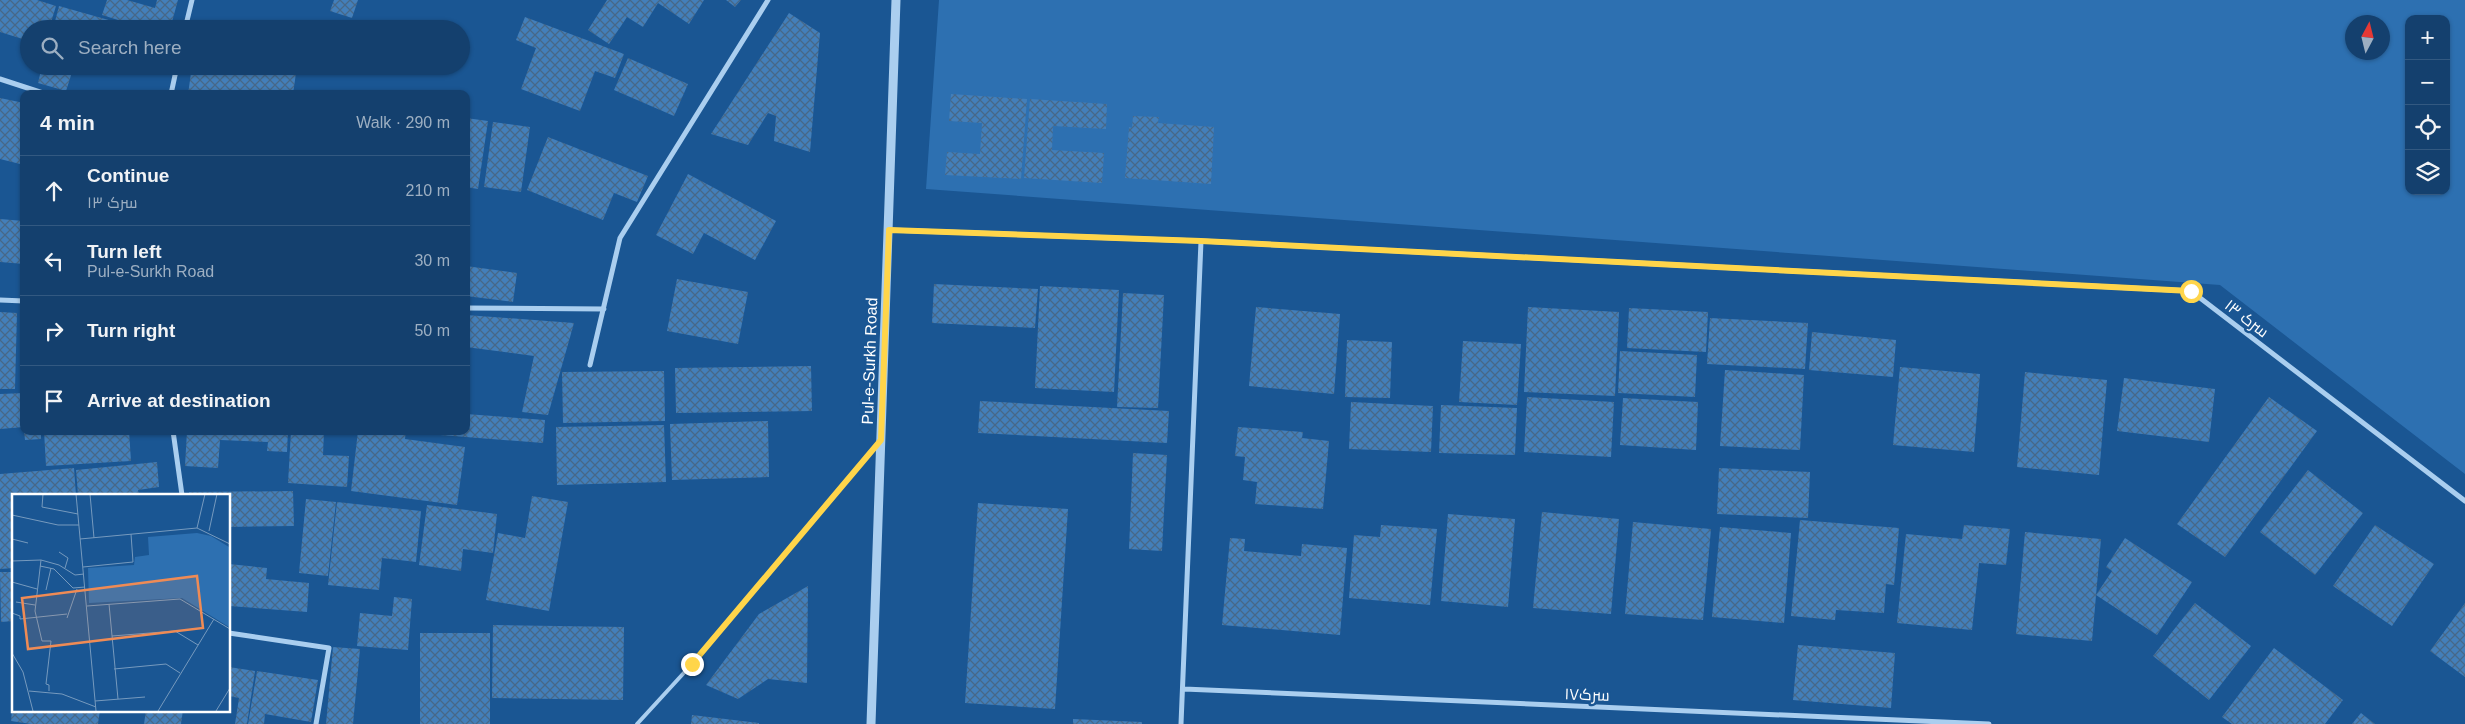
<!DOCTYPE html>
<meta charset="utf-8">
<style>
body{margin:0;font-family:Arial,Cairo,sans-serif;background:#214b76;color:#f1f3f6}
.controls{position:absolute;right:15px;top:15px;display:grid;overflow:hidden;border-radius:10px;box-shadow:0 1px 4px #0004}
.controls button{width:45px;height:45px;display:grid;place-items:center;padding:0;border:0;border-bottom:1px solid #335981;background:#14406e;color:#f1f3f6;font:25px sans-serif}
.compass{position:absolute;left:2345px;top:15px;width:45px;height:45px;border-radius:50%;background:#14406e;box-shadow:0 1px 4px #0004;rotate:7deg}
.stop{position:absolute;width:15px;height:15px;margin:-11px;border:4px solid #ffd54a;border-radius:50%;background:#fff}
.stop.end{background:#ffd54a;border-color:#fff;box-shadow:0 1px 5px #0008}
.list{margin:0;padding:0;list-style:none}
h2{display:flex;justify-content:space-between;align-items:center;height:65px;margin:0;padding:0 20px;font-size:21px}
h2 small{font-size:16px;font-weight:400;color:#9dafc2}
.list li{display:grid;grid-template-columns:32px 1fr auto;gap:15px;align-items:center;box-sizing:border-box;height:70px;padding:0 20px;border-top:1px solid #335981}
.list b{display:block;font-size:19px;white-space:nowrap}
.list p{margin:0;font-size:16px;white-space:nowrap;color:#9dafc2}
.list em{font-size:16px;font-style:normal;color:#9dafc2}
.icon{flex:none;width:28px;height:28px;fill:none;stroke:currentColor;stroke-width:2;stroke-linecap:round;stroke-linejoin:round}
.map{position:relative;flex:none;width:2465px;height:724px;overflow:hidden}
.search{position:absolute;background:#14406e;box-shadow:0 1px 4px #0004;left:20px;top:20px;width:450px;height:55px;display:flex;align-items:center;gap:12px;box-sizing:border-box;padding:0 18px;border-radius:28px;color:#9dafc2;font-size:19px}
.panel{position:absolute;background:#14406e;box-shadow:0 1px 4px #0004;left:20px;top:90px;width:450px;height:345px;border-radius:10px}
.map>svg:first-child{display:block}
</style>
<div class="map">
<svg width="2465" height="724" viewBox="0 0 2465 724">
<defs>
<pattern id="building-cross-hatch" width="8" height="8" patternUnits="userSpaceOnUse" patternTransform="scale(1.25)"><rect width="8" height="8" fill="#437fba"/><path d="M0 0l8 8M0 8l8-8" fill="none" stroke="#476888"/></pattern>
</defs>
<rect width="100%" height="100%" fill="#1a5693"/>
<path fill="#2d70b1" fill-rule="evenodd" d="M939,0H2465V474L2220,285L926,189ZM2409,19H2446V191H2409ZM2352,22H2382V52H2352Z"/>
<path fill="url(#building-cross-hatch)" d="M0,0H37L56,6L49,29H29V41L0,32Z
M107,0H127L155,8L157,0H178L170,29H147L102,15Z
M334,0H358L352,18L330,11Z
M607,0H704L689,24L658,3L643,27L627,17L609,44L588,30Z
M726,0H741L735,7Z
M59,6L137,28L136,29H53Z
M789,13L820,33L810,152L774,141L776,116L768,113L748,145L711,134Z
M525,17L624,54L615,78L595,71L580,111L521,89L536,48L516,40Z
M628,58L688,84L674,116L614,90Z
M42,66H74L66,91L38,83Z
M192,66H297L293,94H188Z
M951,94L1027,99L1021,179L945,175L947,152L980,154L982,123L949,121Z
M0,98L24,103V165L0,159Z
M1030,99L1107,104L1106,129L1053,126L1052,150L1104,153L1102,183L1024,178Z
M1133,116L1159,117L1158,123L1214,127L1211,184L1125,178L1129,127L1132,128Z
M466,118L488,121L478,189L466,187Z
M493,122L530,127L521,192L484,187Z
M548,137L648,176L637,202L614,193L603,220L527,190Z
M688,174L776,221L755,260L704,233L693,254L656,235Z
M0,219L24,221V264L0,262Z
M466,266L517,273L513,302L466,296Z
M677,279L748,292L738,344L667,331Z
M934,284L1038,289L1035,328L932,323Z
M1040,286L1119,290L1114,392L1035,388Z
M1123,293L1164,295L1158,408L1117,407Z
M1256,307L1340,314L1334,394L1249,386Z
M1528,307L1619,312L1615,396L1524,392Z
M1629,308L1708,312L1706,352L1627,348Z
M0,312L17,313L15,389H0Z
M466,315L574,323L548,415L522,412L534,356L466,347Z
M1710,318L1808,323L1805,369L1707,364Z
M1812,332L1896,340L1893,377L1809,370Z
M1347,340L1392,342L1390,398L1345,397Z
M1463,341L1521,344L1517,405L1459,402Z
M1620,351L1697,355L1695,397L1618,393Z
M811,366L812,411L676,413L675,368Z
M1900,367L1980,374L1974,452L1893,445Z
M1725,370L1804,375L1800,450L1720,446Z
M664,371L665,421L563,423L562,372Z
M2025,372L2107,380L2099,475L2017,467Z
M2124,378L2215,389L2209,442L2117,431Z
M24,393V427L0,429V394Z
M1527,397L1614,402L1611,457L1524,452Z
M2269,397L2317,431L2225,557L2177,524Z
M1623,398L1698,402L1696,450L1620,445Z
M980,401L1169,411L1167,443L978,433Z
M1351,402L1433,406L1431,452L1349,449Z
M1441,405L1517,408L1515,455L1439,453Z
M466,414L545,420L543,443L415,433V431H466Z
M768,421L769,477L672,480L670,424Z
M664,425L666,482L557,485L556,427Z
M1238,427L1303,432L1302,438L1329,441L1323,509L1255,504L1257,482L1243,480L1245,457L1235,456Z
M24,431H41V439L25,440Z
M44,431H129L131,461L46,466Z
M187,431H288L287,452L267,451L268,442L220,440L218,468L185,466Z
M291,431H324L323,455L349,456L347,487L288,483Z
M358,431H406L405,439L465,447L457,505L351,491Z
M1133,453L1167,455L1162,551L1129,549Z
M157,462L159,487L138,490L139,495H78L76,470Z
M74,468L76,495H14V568L0,569V474Z
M1719,468L1810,472L1808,518L1717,514Z
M2308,470L2363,513L2315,575L2260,532Z
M293,491L294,526L229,527V495H189V492Z
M532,496L568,502L549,611L486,600L498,533L525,538Z
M306,499L336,502L328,576L299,573Z
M337,502L421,511L416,562L382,558L379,590L328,585Z
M978,503L1068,509L1055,709L965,703Z
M427,505L497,514L493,553L463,549L461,571L419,565Z
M1542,512L1619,519L1611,614L1533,608Z
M1448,514L1515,519L1508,607L1441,601Z
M1800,520L1899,528L1894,585L1886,584L1884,613L1836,610L1835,620L1791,616Z
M1633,522L1711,529L1703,620L1625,614Z
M1381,525L1437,529L1430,605L1349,598L1354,535L1380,537Z
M1964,525L2010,529L2006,565L1979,563L1972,630L1897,623L1906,534L1962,539Z
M2375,525L2434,564L2392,626L2333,586Z
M1720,527L1791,533L1784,623L1712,617Z
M2025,532L2101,539L2092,641L2016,634Z
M1230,538L1245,539L1244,551L1301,556L1302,544L1347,548L1340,635L1222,625Z
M2125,538L2192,582L2157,635L2096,595L2112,571L2106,567Z
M229,564L267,568L266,579L309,583L307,612L229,606Z
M0,572H14V621L1,622Z
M808,586L807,683L768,679L738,699L706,685L759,614Z
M394,597L412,599L408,650L357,646L360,613L392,616Z
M2195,603L2251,646L2209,700L2153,656Z
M2465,603V677L2430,651Z
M493,625L624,627L623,700L492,698Z
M420,633H490V724H420Z
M1798,645L1895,653L1891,708L1793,700Z
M333,647L360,649L353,724H326Z
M2274,648L2343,700L2325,724H2232L2222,717Z
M229,667L255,671L247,724H235L239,698L229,696Z
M257,671L318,680L311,722L265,714L264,724H248Z
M12,710H100L98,724H31L11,721Z
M146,710H183L181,724H144Z
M2361,713L2375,724H2352Z
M692,715L759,723V724H691Z
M1073,719L1142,722V724H1073Z"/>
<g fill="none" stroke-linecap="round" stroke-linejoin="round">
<path stroke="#aaceef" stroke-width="4" d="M637,724L692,664L878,444"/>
<path stroke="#aaceef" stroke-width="5" d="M185,29L192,0
M0,79L46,94
M171,94L177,66
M889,230L1201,241L2191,291L2465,501
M0,300L24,301
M466,308L604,309
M590,365L620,238L768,0
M173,431L182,495
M229,633L329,648L316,724
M1184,689L1989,724
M1181,724L1201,241"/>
<path stroke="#aaceef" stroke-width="9" d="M871,724L896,0"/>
</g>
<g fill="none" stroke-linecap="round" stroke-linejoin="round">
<path stroke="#ffd54a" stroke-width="6" d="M692,664L881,440L889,230L1201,241L2191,291"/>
</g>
<g text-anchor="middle" stroke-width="5" stroke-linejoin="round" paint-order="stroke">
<g font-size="16" fill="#fff" stroke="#1a5693">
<text transform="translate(2247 318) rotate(38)" y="6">سرک ۱۳</text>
<text transform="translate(869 361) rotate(-88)" y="6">Pul-e-Surkh Road</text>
<text transform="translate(1587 694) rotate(2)" y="6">سرک۱۷</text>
</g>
</g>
<g transform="translate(12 494)">
<rect width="218" height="218" fill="#1a5693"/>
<path d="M185,39L199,42L217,53V133L170,104L77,109L76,74L122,71L123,63L137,61L136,43Z" fill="#2d70b1"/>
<path fill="none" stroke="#769abe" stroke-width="1" d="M31,0L30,13L66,20M64,0L84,217M78,0L82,44M0,21L46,31H67M185,34L193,0M197,37L205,0M0,45L16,49M68,45L185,34L218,50M47,58L56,64L53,74M29,66L23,117L30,147H39L34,190L37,191V197M0,67L29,66L47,71L63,81L72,80M28,72L42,75L61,94L73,93M71,73L121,68L119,40M0,88L25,95M34,96L39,74M4,108L23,111M97,110L106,205M75,112L168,105L218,135M0,119L8,122V125L55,120M55,124L65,95M100,142L163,137L186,151M0,159L11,178L21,217M102,175L154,170L168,179M17,197L50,200L84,213M83,207L133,203M146,217L202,125M204,217L218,194"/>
<path fill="#ef8b55" fill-opacity="0.15" stroke="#ef8b55" stroke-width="2.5" d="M185,82L191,134L16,155L10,104Z"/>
<rect width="218" height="218" fill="none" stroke="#fff" stroke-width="2.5"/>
</g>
</svg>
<div class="controls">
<button>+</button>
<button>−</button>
<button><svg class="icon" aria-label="locate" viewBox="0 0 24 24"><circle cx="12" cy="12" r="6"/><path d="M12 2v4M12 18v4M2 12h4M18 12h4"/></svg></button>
<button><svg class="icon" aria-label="layers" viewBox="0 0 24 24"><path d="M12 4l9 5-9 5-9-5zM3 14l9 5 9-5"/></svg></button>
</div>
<svg class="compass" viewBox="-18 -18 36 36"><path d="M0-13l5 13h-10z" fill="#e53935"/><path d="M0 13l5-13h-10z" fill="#9dafc2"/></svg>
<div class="stop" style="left:2191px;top:291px"></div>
<div class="stop end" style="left:692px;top:664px"></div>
<div class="search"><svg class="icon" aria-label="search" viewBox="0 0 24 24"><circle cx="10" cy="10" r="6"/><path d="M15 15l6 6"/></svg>Search here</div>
<section class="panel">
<h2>4 min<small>Walk · 290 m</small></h2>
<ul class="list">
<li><svg class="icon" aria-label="ahead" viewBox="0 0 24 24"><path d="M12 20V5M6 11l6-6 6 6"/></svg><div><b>Continue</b><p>سرک ۱۳</p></div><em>210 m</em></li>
<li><svg class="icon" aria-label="left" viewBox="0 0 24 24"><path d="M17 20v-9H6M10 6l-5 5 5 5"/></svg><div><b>Turn left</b><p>Pul-e-Surkh Road</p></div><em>30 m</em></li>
<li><svg class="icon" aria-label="right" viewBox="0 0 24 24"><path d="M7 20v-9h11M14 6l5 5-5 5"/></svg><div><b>Turn right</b></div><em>50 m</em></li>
<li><svg class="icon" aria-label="arrive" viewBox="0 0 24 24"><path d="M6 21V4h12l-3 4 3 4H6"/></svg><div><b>Arrive at destination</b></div></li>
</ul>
</section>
</div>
